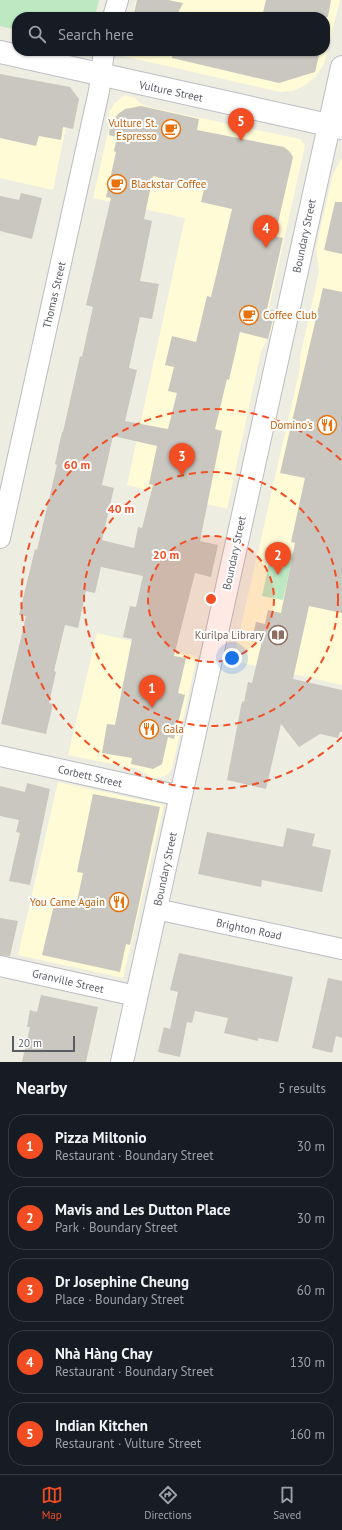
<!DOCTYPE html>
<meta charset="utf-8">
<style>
body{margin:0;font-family:"PT Sans",sans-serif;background:#242831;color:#f1f3f6}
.scale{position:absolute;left:12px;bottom:10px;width:63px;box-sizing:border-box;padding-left:4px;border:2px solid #5a5d64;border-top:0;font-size:11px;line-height:14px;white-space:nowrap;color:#5a5d64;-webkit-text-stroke:3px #fff;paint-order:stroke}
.you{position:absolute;left:232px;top:658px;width:14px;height:14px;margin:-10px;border:3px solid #fff;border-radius:50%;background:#1a73e8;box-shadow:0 0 0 6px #1a73e833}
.badge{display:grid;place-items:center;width:26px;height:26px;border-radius:50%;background:#f34e23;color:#fff;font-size:13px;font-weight:700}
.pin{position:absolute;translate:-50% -33px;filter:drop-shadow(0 1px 2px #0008)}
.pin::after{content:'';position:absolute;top:21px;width:14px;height:12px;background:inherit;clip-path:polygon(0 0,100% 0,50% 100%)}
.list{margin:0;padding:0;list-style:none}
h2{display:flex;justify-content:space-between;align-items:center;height:52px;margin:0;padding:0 16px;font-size:17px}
h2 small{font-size:13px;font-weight:400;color:#9ea1a6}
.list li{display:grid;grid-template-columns:26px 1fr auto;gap:12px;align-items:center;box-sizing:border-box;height:64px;margin:0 8px 8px;padding:0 8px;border:1px solid #363941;border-radius:16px}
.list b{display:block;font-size:15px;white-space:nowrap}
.list p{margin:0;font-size:13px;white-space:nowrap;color:#9ea1a6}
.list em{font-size:13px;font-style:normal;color:#9ea1a6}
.icon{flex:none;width:22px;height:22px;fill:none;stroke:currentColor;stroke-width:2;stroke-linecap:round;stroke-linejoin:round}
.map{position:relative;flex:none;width:342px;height:1062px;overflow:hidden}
.search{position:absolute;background:#171b24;box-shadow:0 1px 3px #0004;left:12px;right:12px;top:12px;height:44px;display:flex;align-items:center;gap:10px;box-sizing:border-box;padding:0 14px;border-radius:16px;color:#9ea1a6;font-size:15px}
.sheet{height:412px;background:#171b24}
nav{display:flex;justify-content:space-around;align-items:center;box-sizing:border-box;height:56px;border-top:1px solid #363941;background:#171b24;font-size:11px;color:#9ea1a6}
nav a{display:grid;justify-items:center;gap:2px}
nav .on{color:#f34e23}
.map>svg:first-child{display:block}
</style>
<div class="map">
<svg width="342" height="1062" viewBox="0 0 342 1062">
<rect width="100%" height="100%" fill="#eeede2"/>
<path fill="#fffbd6" d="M136,0H340L324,64L315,77L306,85L293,91L280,92L123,56L124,51H325V17H132Z
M0,82L72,97L53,190L0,178Z
M125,95L135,98L140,103L149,107L295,138L300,139L305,145L269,308L274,322L272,331L261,351L227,509L127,485L185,218L93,198L109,128V112L115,103Z
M342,158V685L233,661L300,368V357L319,272L316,247L333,174Z
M97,633L197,656L172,769L168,774L160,778H154L137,769L68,755Z
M58,782L164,805L123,978L18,955Z"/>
<path fill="#bde8c2" d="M0,0H99L95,17H17V30L0,26Z
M272,550L293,554L283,600L262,596Z"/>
<path fill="#c9c7bf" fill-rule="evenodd" d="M137,0H168L183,3L176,17H133Z
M266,0H331L328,17H262Z
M173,51H320L315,72L279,83L172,58Z
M0,74L70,87L79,99L73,129L63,127L61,140L39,136L36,146L0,138Z
M141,106L199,119L197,130L284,147L290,152L293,157L275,236L283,238L267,309L275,311L268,339L240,332L229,380L227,379L215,429L222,431L200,541L218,545L211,577L195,573L174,656L186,658L178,693L185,695L174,739L168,737L162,764L153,769L131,764L132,758L102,753L107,724L115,725L132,639L123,637L130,606L136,607L143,576L101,567L95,593L86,591L78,628L65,625L54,671L56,672L49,703L53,704L46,734L1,724L26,616L19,615L35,549L37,550L57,465L55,464L62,432H63L80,356L82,357L93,307L86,305L111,198L106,197L116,152L114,151L117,137L109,135L110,125L118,114L125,109ZM153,176L204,189L201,202L232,209L211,297L207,296L196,342L172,336L165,365L174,367L168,391L177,393L168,429L125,421L137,370L129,368L140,317L152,319L159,284L140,281L152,221L144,219ZM113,436L157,446L149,484L153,485L142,528L138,527L134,548L102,540L114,488L102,485Z
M21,193L42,198L32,239L0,231V196L19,200Z
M335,202H342V254L324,250Z
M323,288L342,292V613L309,606L293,679L342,690V732H340L338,738L320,734L299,747L281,724L266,789L227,780L242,701L244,702L248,682L252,683L262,641L252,639L256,622L265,624L268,610L281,613L295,543L291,542L305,478L280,473Z
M27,783L50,789L30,885L9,881L20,833L16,832L19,820L0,816V786L25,792Z
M93,794L160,807L130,945L126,944L120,972L42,955L55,901L76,906L83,873L77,872Z
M287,828L315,834L312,846L331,850L322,892L262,880L261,887L198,874L207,832L283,847Z
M0,918L18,921L10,956L0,955Z
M179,953L293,977L278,1042L258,1038V1041L224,1033L228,1018L195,1011L192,1023L187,1022L180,1057L158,1052L164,1027L170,1029L178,992L170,990Z
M328,978L342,981V1038L336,1036L332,1053L312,1048Z
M41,995L98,1007L86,1062H22L30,1027H27L30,1010L37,1012Z"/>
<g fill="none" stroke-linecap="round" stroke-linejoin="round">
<g stroke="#babcc2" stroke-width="22">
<path id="street" d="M113,17L118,0
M0,538L99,91L104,51
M0,756L181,796
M156,909L342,949
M0,966L136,996"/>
</g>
<g stroke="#bbbdc5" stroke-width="24">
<path id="secondary" d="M0,52L342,128
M122,1062L342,67"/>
</g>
<use href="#street" stroke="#fff" stroke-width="20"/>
<use href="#secondary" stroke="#fff" stroke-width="22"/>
</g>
<circle cx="211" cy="599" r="63" fill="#f34e23" fill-opacity=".12"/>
<g fill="none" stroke="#f34e23" stroke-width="2" stroke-dasharray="7 5">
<circle cx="211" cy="599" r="63"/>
<circle cx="211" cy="599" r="127"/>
<path d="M342 737A190 190 0 1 1 342 461"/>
</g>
<defs>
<g id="cafe-ring" transform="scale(1)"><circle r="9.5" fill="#fff" stroke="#e8710a" stroke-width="1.5"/><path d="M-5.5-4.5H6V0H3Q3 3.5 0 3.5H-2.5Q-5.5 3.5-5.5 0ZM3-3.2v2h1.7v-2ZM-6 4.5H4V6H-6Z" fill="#e8710a"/></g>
<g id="restaurant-ring" transform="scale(1)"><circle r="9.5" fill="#fff" stroke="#e8710a" stroke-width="1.5"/><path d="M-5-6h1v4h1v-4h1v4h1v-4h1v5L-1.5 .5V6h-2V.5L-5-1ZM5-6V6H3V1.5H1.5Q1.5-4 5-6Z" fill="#e8710a"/></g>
<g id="library-ring" transform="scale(1)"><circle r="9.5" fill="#fff" stroke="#8d6e63" stroke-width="1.5"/><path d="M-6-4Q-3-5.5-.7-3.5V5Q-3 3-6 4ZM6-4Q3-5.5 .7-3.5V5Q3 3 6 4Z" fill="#8d6e63"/></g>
</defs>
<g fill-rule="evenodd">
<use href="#cafe-ring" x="171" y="129"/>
<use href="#cafe-ring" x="117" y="184"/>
<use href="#cafe-ring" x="249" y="315"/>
<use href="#restaurant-ring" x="327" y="425"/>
<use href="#library-ring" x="278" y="635"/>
<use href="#restaurant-ring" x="149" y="729"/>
<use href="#restaurant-ring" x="119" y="902"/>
</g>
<g text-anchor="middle" stroke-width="4" stroke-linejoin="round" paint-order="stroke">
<g font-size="11" fill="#5a5d64" stroke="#fff">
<text transform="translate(171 91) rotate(12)" y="4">Vulture Street</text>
<text transform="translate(304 236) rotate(-78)" y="4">Boundary Street</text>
<text transform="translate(54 295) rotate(-77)" y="4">Thomas Street</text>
<text transform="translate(234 553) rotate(-78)" y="4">Boundary Street</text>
<text transform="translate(90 776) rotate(13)" y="4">Corbett Street</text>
<text transform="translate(165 869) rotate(-78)" y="4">Boundary Street</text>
<text transform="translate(249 929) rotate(12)" y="4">Brighton Road</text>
<text transform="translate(68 981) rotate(13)" y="4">Granville Street</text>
</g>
<g font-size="11" fill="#c56008" stroke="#fff" text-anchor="end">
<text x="157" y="127">Vulture St.<tspan x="157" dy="13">Espresso</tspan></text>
<text x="131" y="188" text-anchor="start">Blackstar Coffee</text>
<text x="263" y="319" text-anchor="start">Coffee Club</text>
<text x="313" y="429">Domino's</text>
<text x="163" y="733" text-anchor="start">Gala</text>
<text x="105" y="906">You Came Again</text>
</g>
<g font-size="11" fill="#785e54" stroke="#fff" text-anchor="end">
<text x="264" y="639">Kurilpa Library</text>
</g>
</g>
<circle cx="211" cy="599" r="6" fill="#f34e23" stroke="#fff" stroke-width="2"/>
<g font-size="12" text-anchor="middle" font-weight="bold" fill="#f34e23" stroke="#fff" stroke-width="4" stroke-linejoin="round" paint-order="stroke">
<text x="77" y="469">60 m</text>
<text x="121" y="513">40 m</text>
<text x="166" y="559">20 m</text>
</g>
</svg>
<div class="scale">20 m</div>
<div class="you"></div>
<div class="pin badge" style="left:152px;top:708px">1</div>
<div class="pin badge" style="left:278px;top:575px">2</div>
<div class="pin badge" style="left:182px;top:476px">3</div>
<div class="pin badge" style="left:266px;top:248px">4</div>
<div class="pin badge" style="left:241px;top:141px">5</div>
<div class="search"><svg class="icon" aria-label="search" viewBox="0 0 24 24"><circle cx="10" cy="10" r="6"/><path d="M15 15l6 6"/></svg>Search here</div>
</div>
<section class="sheet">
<h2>Nearby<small>5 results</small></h2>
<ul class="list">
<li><span class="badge">1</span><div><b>Pizza Miltonio</b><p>Restaurant · Boundary Street</p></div><em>30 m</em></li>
<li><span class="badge">2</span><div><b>Mavis and Les Dutton Place</b><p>Park · Boundary Street</p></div><em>30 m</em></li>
<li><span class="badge">3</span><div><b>Dr Josephine Cheung</b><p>Place · Boundary Street</p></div><em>60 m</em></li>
<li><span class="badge">4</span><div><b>Nhà Hàng Chay</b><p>Restaurant · Boundary Street</p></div><em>130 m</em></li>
<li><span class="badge">5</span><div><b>Indian Kitchen</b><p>Restaurant · Vulture Street</p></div><em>160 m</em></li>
</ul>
</section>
<nav>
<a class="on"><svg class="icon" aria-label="map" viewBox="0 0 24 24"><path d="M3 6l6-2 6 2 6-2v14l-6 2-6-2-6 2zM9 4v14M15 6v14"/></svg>Map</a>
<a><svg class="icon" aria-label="directions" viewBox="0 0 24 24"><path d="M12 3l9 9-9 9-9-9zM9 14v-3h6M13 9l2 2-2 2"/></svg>Directions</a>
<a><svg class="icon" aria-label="saved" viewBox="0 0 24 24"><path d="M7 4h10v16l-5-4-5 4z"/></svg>Saved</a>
</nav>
